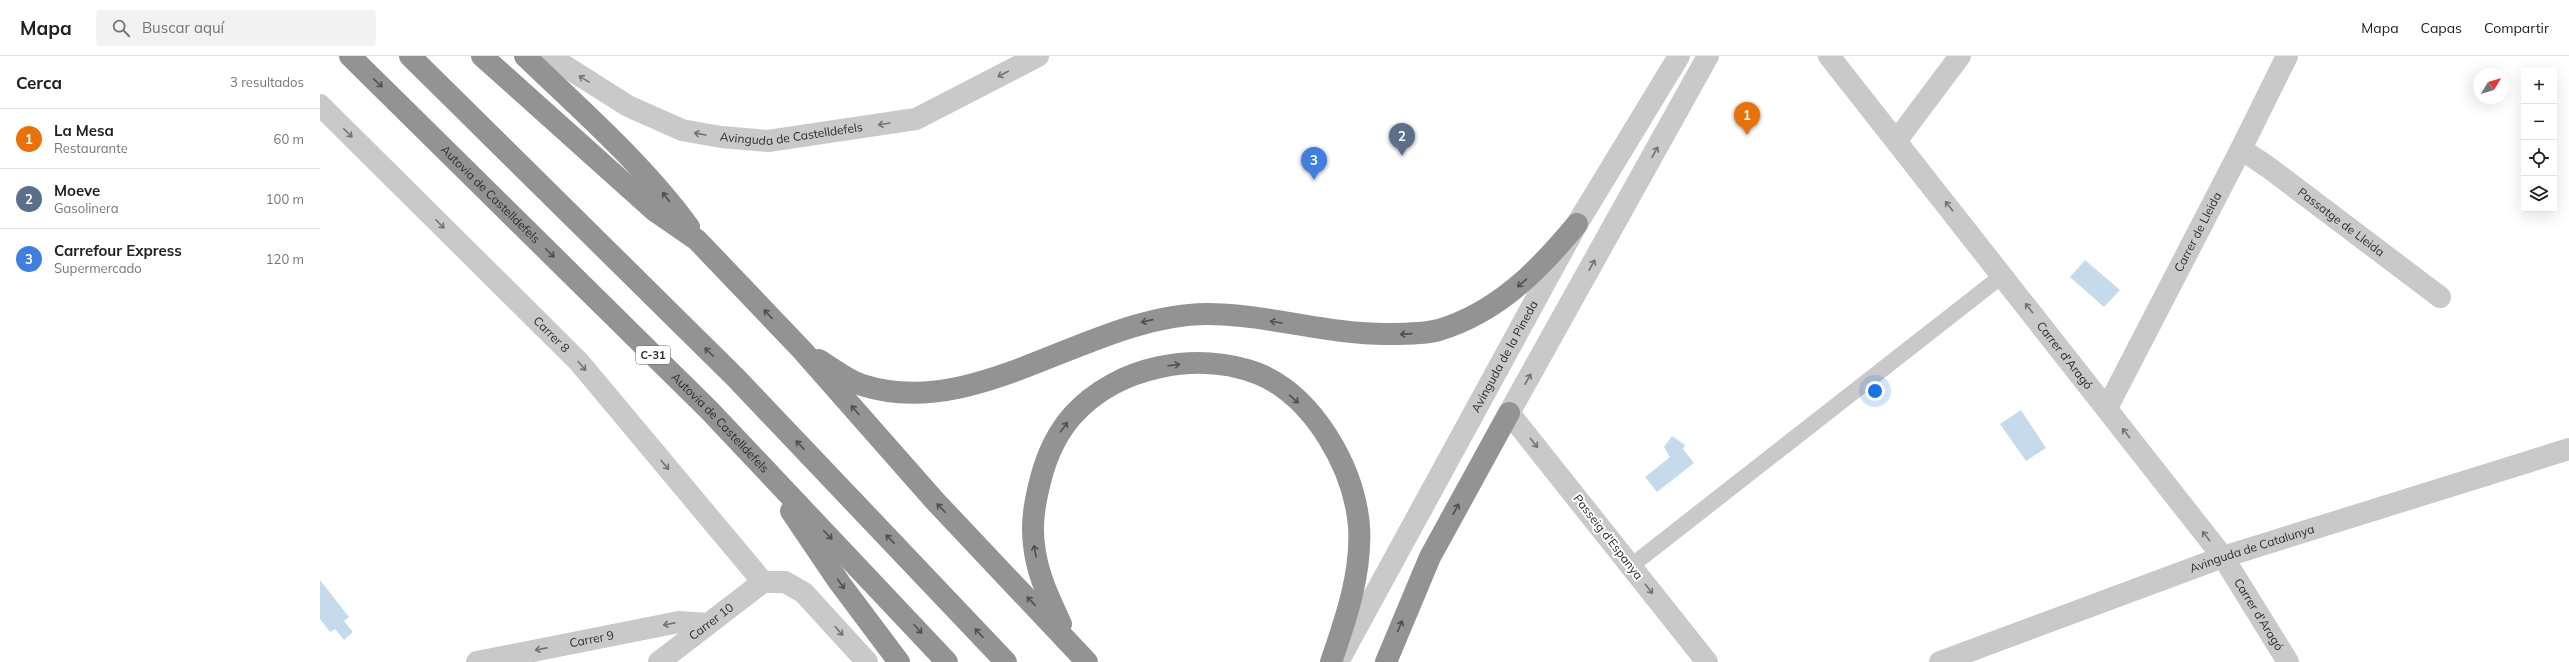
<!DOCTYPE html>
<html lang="es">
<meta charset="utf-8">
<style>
body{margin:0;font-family:Mulish,sans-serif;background:#f2f2f2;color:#202124}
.controls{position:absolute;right:12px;top:12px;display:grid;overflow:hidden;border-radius:4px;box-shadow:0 4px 16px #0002}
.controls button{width:36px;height:36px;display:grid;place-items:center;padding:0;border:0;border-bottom:1px solid #e0e0e0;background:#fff;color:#202124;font:20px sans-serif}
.compass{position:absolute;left:2153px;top:12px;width:36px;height:36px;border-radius:50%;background:#fff;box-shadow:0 4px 16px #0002;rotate:52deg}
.you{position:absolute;left:1555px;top:335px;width:14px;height:14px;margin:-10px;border:3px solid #fff;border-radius:50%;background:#1a73e8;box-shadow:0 0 0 6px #1a73e833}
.badge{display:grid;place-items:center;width:26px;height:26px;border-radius:50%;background:#d93025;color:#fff;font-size:13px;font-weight:700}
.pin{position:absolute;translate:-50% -33px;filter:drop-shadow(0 1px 2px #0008)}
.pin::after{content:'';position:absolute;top:21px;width:14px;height:12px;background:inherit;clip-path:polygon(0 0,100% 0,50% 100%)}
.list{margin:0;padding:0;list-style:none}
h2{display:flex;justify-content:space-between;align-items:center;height:52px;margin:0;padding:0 16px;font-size:17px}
h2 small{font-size:13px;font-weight:400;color:#757577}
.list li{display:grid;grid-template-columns:26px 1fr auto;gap:12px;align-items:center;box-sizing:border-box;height:60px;padding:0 16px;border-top:1px solid #e0e0e0}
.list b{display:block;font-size:15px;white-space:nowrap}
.list p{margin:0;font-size:13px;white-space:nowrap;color:#757577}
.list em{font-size:13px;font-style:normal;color:#757577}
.icon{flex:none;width:22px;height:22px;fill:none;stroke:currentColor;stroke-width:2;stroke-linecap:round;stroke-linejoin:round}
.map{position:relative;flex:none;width:2249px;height:606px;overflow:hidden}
header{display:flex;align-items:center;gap:24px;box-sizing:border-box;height:56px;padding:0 20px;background:#fff;border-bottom:1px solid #e0e0e0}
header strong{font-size:19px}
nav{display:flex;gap:22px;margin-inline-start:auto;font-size:14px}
.search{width:280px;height:36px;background:#f2f2f2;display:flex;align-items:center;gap:10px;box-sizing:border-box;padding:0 14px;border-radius:4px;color:#757577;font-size:15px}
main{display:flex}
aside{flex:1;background:#fff}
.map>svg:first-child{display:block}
</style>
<header>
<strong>Mapa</strong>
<div class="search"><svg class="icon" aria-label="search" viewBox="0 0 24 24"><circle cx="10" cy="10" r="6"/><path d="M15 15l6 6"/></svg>Buscar aquí</div>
<nav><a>Mapa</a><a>Capas</a><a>Compartir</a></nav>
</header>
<main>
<aside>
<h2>Cerca<small>3 resultados</small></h2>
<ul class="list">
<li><span class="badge" style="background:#e8710a">1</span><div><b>La Mesa</b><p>Restaurante</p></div><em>60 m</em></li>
<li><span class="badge" style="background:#5c6f8a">2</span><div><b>Moeve</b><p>Gasolinera</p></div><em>100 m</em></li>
<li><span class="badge" style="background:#3f7fe0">3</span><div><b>Carrefour Express</b><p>Supermercado</p></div><em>120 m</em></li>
</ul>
</aside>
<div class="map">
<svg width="2249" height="606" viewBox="0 0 2249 606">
<rect width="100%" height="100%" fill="#fff"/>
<path fill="#c5daea" d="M1765,204L1800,234L1784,251L1750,221Z
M1701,354L1726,392L1706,405L1680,368Z
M1352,380L1365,389L1363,393L1374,407L1337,436L1325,421L1350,401L1344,391Z
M0,524L29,561L24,565L33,576L24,584L15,573L10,576L0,563Z"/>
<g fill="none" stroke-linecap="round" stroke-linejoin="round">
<path stroke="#c9c9c9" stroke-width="16" d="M1311,510L1683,219"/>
<g stroke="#c9c9c9" stroke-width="22">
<path id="s1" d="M229,0L308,50L362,74L401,81L448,85L596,63L718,0"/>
<path id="s2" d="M1509,0L1903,501L1968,606"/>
<path id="s3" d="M0,49L259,306L443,526"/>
<path d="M1577,84L1640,0"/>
<path id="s4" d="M1921,93L1948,111L2120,241"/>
<path id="s5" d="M1787,352L1921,93L1967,0"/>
<path d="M443,526H465L484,537L547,606"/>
<path id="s6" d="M157,606L359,566L388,568"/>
<path id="s7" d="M339,606L443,526"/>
<path id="s8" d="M1018,606L1257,168L1359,0"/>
<path d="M1387,606L1189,357L1388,0"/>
<path id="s9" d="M1620,606L1903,501L2249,393"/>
</g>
<g stroke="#939393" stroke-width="22">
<path id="s10" d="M30,0L389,354L627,606"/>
<path d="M90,0L416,322L686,606"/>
<path d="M162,0L335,155L377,184L482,294L615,445L767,606"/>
<path d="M205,0C262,55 322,107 369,171"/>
<path d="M499,304C512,312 527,324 542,329C657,366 770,259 886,258C948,258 1008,279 1070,278C1086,278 1104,278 1119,274C1178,256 1219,214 1257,168"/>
<path d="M471,455L519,526L579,606"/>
<path d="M741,568C729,542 717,518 714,489C711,466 715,445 721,422C727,399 737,377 753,359C797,310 878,294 939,318C994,341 1034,412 1039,470C1042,516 1026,563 1011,606"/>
<path d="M1066,606L1110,501L1189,357"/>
</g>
</g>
<defs><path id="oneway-shaft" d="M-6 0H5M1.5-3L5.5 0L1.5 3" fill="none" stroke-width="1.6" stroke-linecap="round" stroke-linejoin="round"/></defs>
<g stroke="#737373">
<use href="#oneway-shaft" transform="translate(683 18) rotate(153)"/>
<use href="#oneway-shaft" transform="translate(264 23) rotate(-148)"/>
<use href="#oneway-shaft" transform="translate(564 68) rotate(171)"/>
<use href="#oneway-shaft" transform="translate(28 77) rotate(45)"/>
<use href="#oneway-shaft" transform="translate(380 78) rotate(-170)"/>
<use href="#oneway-shaft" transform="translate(1335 96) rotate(-61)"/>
<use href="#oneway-shaft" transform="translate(1629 150) rotate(-128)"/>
<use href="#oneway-shaft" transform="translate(120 168) rotate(45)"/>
<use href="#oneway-shaft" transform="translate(1272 209) rotate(-61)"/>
<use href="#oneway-shaft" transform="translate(1709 252) rotate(-128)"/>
<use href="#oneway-shaft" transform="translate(262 310) rotate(49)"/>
<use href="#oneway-shaft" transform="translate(1208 323) rotate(-61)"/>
<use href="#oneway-shaft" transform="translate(1806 377) rotate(-128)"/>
<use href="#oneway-shaft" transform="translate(1214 387) rotate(51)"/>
<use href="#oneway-shaft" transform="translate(345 409) rotate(50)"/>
<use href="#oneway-shaft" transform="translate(1886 480) rotate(-128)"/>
<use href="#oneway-shaft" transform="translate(1329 533) rotate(52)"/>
<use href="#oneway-shaft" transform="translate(349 568) rotate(169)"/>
<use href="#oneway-shaft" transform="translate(519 575) rotate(48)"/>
<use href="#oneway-shaft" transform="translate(221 593) rotate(169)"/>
</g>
<g stroke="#505050">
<use href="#oneway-shaft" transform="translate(58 27) rotate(44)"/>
<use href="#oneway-shaft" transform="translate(346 141) rotate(-127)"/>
<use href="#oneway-shaft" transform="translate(230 197) rotate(45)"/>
<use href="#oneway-shaft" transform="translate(1202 227) rotate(139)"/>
<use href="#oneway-shaft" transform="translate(448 258) rotate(-133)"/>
<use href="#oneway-shaft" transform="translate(827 265) rotate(167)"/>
<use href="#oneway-shaft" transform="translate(956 266) rotate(-171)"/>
<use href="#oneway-shaft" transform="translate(1086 278) rotate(176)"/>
<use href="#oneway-shaft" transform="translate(389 296) rotate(-135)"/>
<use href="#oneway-shaft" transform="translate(854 309) rotate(-7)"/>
<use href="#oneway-shaft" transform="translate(974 343) rotate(41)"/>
<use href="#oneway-shaft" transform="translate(535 354) rotate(-131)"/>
<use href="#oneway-shaft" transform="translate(744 371) rotate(-54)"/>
<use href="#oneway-shaft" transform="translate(480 389) rotate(-134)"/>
<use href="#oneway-shaft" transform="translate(621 452) rotate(-134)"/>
<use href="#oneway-shaft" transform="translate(1136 453) rotate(-61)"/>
<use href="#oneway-shaft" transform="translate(508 479) rotate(46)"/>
<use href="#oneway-shaft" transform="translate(570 483) rotate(-134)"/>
<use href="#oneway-shaft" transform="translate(715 495) rotate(-101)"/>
<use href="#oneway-shaft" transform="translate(521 528) rotate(54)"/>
<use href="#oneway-shaft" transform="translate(711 545) rotate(-134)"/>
<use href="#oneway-shaft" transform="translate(1080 570) rotate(-67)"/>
<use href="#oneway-shaft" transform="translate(598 573) rotate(48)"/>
<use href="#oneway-shaft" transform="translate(659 577) rotate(-133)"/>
</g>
<g text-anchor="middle" stroke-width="4" stroke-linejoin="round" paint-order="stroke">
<rect fill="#fff" stroke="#6b6b6b" stroke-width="1" x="316" y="290" width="34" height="18" rx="3"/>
<g font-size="11" font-weight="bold" fill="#2c2c2c">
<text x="333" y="303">C-31</text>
</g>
<g font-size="12" fill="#2c2c2c" stroke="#fff">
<text dy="4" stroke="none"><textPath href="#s1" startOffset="263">Avinguda de Castelldefels</textPath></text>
<text dy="4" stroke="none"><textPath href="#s10" startOffset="197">Autovia de Castelldefels</textPath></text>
<text dy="4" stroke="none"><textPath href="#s4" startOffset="124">Passatge de Lleida</textPath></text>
<text dy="4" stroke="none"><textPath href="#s5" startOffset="198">Carrer de Lleida</textPath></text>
<text dy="4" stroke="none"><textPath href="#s3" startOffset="326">Carrer 8</textPath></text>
<text dy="4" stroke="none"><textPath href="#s2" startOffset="381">Carrer d'Aragó</textPath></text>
<text dy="4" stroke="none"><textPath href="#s8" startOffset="348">Avinguda de la Pineda</textPath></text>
<text dy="4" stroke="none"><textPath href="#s10" startOffset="521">Autovia de Castelldefels</textPath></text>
<text transform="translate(1288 481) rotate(52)" y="4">Passeig d'Espanya</text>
<text dy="4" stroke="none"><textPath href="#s9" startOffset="332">Avinguda de Catalunya</textPath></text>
<text dy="4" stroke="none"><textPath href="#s2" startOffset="705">Carrer d'Aragó</textPath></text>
<text dy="4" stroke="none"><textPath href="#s7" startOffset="66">Carrer 10</textPath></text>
<text dy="4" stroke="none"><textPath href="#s6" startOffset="117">Carrer 9</textPath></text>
</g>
</g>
</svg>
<div class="controls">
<button>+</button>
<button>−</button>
<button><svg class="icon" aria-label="locate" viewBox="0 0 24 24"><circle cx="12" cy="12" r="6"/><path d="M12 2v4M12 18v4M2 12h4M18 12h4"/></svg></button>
<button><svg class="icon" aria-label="layers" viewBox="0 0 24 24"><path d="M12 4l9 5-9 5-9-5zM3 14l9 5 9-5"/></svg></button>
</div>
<svg class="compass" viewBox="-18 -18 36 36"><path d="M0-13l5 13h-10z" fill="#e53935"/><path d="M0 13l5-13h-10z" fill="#757577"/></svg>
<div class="you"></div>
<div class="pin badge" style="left:1427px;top:79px;background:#e8710a">1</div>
<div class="pin badge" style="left:1082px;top:100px;background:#5c6f8a">2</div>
<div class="pin badge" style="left:994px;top:124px;background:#3f7fe0">3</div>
</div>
</main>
